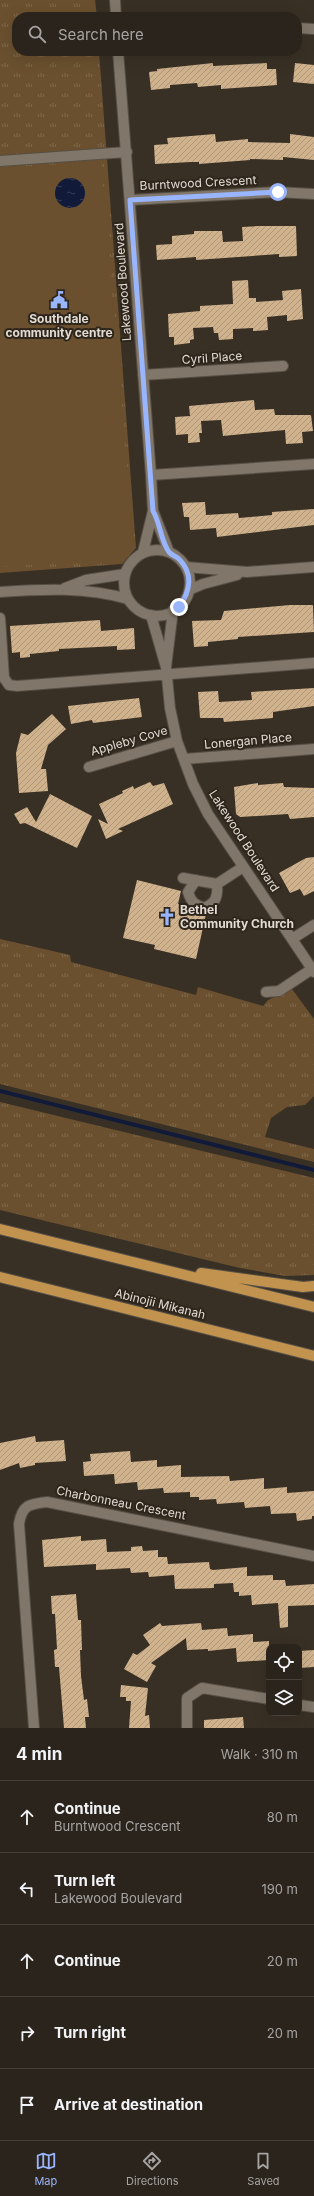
<!DOCTYPE html>
<meta charset="utf-8">
<style>
body{margin:0;font-family:Inter,sans-serif;background:#332c25;color:#f1f3f6}
.controls{position:absolute;right:12px;bottom:12px;display:grid;overflow:hidden;border-radius:8px;box-shadow:0 4px 16px #0002}
.controls button{width:36px;height:36px;display:grid;place-items:center;padding:0;border:0;border-bottom:1px solid #47413b;background:#2b241c;color:#f1f3f6;font:20px sans-serif}
.stop{position:absolute;width:12px;height:12px;margin:-9px;border:3px solid #99b5fd;border-radius:50%;background:#fff}
.stop.end{background:#99b5fd;border-color:#fff;box-shadow:0 1px 4px #0008}
.list{margin:0;padding:0;list-style:none}
h2{display:flex;justify-content:space-between;align-items:center;height:52px;margin:0;padding:0 16px;font-size:17px}
h2 small{font-size:13px;font-weight:400;color:#a6a4a3}
.list li{display:grid;grid-template-columns:26px 1fr auto;gap:12px;align-items:center;box-sizing:border-box;height:72px;padding:0 16px;border-top:1px solid #47413b}
.list b{display:block;font-size:15px;white-space:nowrap}
.list p{margin:0;font-size:13px;white-space:nowrap;color:#a6a4a3}
.list em{font-size:13px;font-style:normal;color:#a6a4a3}
.icon{flex:none;width:22px;height:22px;fill:none;stroke:currentColor;stroke-width:2;stroke-linecap:round;stroke-linejoin:round}
.map{position:relative;flex:none;width:314px;height:1728px;overflow:hidden}
.search{position:absolute;background:#2b241c;box-shadow:0 4px 16px #0002;left:12px;right:12px;top:12px;height:44px;display:flex;align-items:center;gap:10px;box-sizing:border-box;padding:0 14px;border-radius:16px;color:#a6a4a3;font-size:15px}
.sheet{height:412px;background:#2b241c}
nav{display:flex;justify-content:space-around;align-items:center;box-sizing:border-box;height:56px;border-top:1px solid #47413b;background:#2b241c;font-size:11px;color:#a6a4a3}
nav a{display:grid;justify-items:center;gap:2px}
nav .on{color:#99b5fd}
.map>svg:first-child{display:block}
</style>
<div class="map">
<svg width="314" height="1728" viewBox="0 0 314 1728">
<defs>
<pattern id="grass-tufts" width="24" height="20" patternUnits="userSpaceOnUse"><rect width="24" height="20" fill="#6a502e"/><path d="M3 7l-1-3M5 7V3M7 7l1-3M15 17l-1-3M17 17v-4M19 17l1-3" fill="none" stroke="#7f694b"/></pattern>
<pattern id="water-ripples" width="26" height="14" patternUnits="userSpaceOnUse"><rect width="26" height="14" fill="#111b39"/><path d="M2 4q2-2 4 0t4 0M15 11q2-2 4 0t4 0" fill="none" stroke="#333c55"/></pattern>
<pattern id="building-hatch" width="6" height="6" patternUnits="userSpaceOnUse"><rect width="6" height="6" fill="#d0b28d"/><path d="M-1 1l2-2M0 6l6-6M5 7l2-2" fill="none" stroke="#ad967a"/></pattern>
</defs>
<rect width="100%" height="100%" fill="#393025"/>
<path fill="url(#grass-tufts)" d="M0,0H95L97,17H17V51H99L136,548L122,564L0,573Z
M0,939L70,955L71,962L196,995L198,987L263,1006L268,1000L292,989L314,1019V1096L305,1105L287,1107L271,1118L265,1137L314,1149V1162L0,1084Z
M0,1102L314,1178V1275L285,1276L240,1268L0,1210Z"/>
<path fill="#6a502e" d="M101,162L133,545L121,558L0,567V168Z"/>
<path fill="url(#water-ripples)" d="M55 193a15 15 0 1 1 30 0a15 15 0 1 1-30 0Z"/>
<g fill="none" stroke-linecap="round" stroke-linejoin="round">
<path stroke="#111b39" stroke-width="4" d="M0,1091L314,1170"/>
</g>
<path fill="url(#building-hatch)" d="M213,63V66L267,63V69H276L277,85L221,89V85L198,87L197,83L170,85V88L151,90L149,72L157,71V69Z
M295,63L314,65V84L293,82Z
M215,134L216,142L248,139V142L290,143V134L314,137V160L283,157V160L250,159V160L199,164V162H191L155,164L154,145L168,144L167,138Z
M258,226H296L297,256L279,257V254L196,260V257L157,260L156,245L172,244V236L194,234V231H222L223,242L243,241L242,227Z
M248,280L249,298H256V302L283,300L282,291L301,289L303,319L287,321V315L267,317L268,330L253,331V328L233,329V339L219,340L218,333H214L213,327L193,328L194,339L190,340V343L174,345V337H169L168,314L200,311V306L233,304L232,281Z
M254,400L255,410L274,409L275,415H311L313,431L302,432L303,443L286,444L285,430L223,436L221,420L201,421L202,433H199L200,442L188,443V434L176,435L175,417L190,416L189,406Z
M205,502L206,515L238,513L239,518L272,515V512L314,509V525L217,537L216,528L190,530L189,517H184L182,503Z
M290,605H313L314,632L238,637V639L208,642V646L194,647L192,621L221,620L224,611Z
M100,620L101,631L134,628L135,649L117,650V646L59,649V651L30,654V657L20,658V652L12,653L10,626Z
M314,688V706L273,712V718L224,722L223,718H200L198,692L218,691L219,702L252,700L251,692Z
M139,698L142,717L93,723L92,720L71,724L68,706Z
M52,714L66,729L48,745L41,769H46L48,791L19,793L16,753L21,733L28,735Z
M150,782L153,786L164,783L173,804L118,829L123,831L106,839L98,819L108,824L99,804L123,793L122,791L133,786L134,789Z
M258,783V785L283,783L284,787L314,788V817L290,819L288,814L240,817L236,814L234,787Z
M50,794L92,816L77,848L25,823L20,824L14,814L27,807L36,822Z
M314,857V891L304,896L300,889L290,893L279,873L306,858Z
M137,880L181,891L178,904L189,907L202,914H206L196,959L154,949L155,945L123,938Z
M35,1436L36,1442L64,1440L66,1461L35,1463V1465L20,1468L19,1463L0,1470V1443Z
M130,1451L131,1462L157,1460V1467L181,1465V1477L229,1476L230,1481L264,1478V1489L287,1487V1493L314,1491V1516H312V1519L297,1521L296,1513L271,1514L270,1506L245,1508L244,1502L217,1504L216,1499L199,1500V1497H190V1492L164,1493L163,1488L138,1490L137,1482L115,1484L114,1474L84,1476L83,1462L91,1461L90,1454Z
M81,1536V1541L106,1539L107,1552L131,1551V1547L142,1546L143,1551L158,1550V1557H167L168,1564L209,1562L210,1569L213,1570L247,1567V1576L273,1575V1580H285L286,1586L314,1584V1605L288,1606V1627L280,1628L278,1603L252,1605L251,1595L239,1596V1592H234L233,1583L214,1584V1588L175,1589L174,1575L149,1577L148,1572L131,1573L130,1568L96,1570V1564L44,1567L42,1540Z
M76,1594L78,1620H81L82,1650H80L81,1676L84,1700L87,1699L89,1717H85L86,1728H64L59,1667H55L54,1650L57,1649L55,1614H52L51,1596Z
M160,1623L162,1626L201,1623L202,1630L227,1628L228,1636L253,1634V1642L269,1641V1660L237,1662L236,1648L208,1651V1649L187,1650L186,1638L151,1663L156,1666L147,1682L124,1669L133,1653L137,1655L150,1645L143,1635Z
M314,1650V1667L299,1668V1651Z
M121,1685L148,1688L145,1716L149,1715L150,1728H129L131,1701H126V1697H120Z
M243,1717L244,1728H204V1720Z"/>
<g fill="none" stroke-linecap="round" stroke-linejoin="round">
<g stroke="#564f45" stroke-width="12">
<path id="minor" d="M115,0L116,17
M297,28L314,29
M118,51L151,475L153,511L143,552
M0,161L127,152
M130,200L277,192L314,194
M143,375L283,366
M151,475L314,464
M153,511L169,552
M124 583a33 33 0 1 1 66 0a33 33 0 1 1-66 0Z
M186,567L247,572L314,567
M65,588L86,580L125,574
M189,590L203,584L237,575
M0,592C44,589 86,587 128,599
M173,610L166,667L170,708L177,741L193,784L208,814L314,972
M151,615L166,667
M0,618L4,678L9,685L17,686L314,663
M184,759L314,749
M89,767L177,741
M183,878L217,884L243,867
M196,880L188,892C191,902 195,905 204,908C216,903 218,897 217,884
M292,939L314,925
M266,992L279,991L312,969
M299,1705L314,1707
M34,1728L19,1524C22,1505 29,1504 47,1502L314,1556
M187,1728V1698L202,1688L269,1699"/>
</g>
<g stroke="#564f45" stroke-width="12">
<path id="major" d="M0,1229L314,1307
M201,1273L303,1287L314,1286
M0,1277L314,1356"/>
</g>
<use href="#minor" stroke="#807669" stroke-width="10"/>
<use href="#major" stroke="#c1934f" stroke-width="10"/>
</g>
<g fill="none" stroke-linecap="round" stroke-linejoin="round">
<path stroke="#99b5fd" stroke-width="5" d="M179,607C190,592 194,574 179,559C176,556 171,555 169,552C161,542 160,522 153,511L130,200L278,192"/>
</g>
<defs>
<g id="civic-bare" transform="scale(1.38)"><path d="M-.6-6.5H3V-4.5H.6V-3L4-1V1h2V6H-6V1h2V-1L-.6-3ZM-1.2 2.5V6h2.4V2.5Z" fill="#99b5fd" stroke="#2f261b" stroke-width="2.5" paint-order="stroke"/></g>
<g id="church-bare" transform="scale(1.38)"><path d="M-1.2-6h2.4v3.5h3.3v2.4h-3.3V6h-2.4V-.1h-3.3v-2.4h3.3Z" fill="#99b5fd" stroke="#2f261b" stroke-width="2.5" paint-order="stroke"/></g>
</defs>
<g fill-rule="evenodd">
<use href="#civic-bare" x="59" y="300"/>
<use href="#church-bare" x="167" y="917"/>
</g>
<g text-anchor="middle" stroke-width="4" stroke-linejoin="round" paint-order="stroke">
<g font-size="12" fill="#e1dbd4" stroke="#2f261b">
<text transform="translate(198 183) rotate(-3)" y="4">Burntwood Crescent</text>
<text transform="translate(123 282) rotate(-94)" y="4">Lakewood Boulevard</text>
<text transform="translate(212 358) rotate(-4)" y="4">Cyril Place</text>
<text transform="translate(129 741) rotate(-16)" y="4">Appleby Cove</text>
<text transform="translate(248 741) rotate(-5)" y="4">Lonergan Place</text>
<text transform="translate(244 841) rotate(57)" y="4">Lakewood Boulevard</text>
<text transform="translate(160 1304) rotate(14)" y="4">Abinojii Mikanah</text>
<text transform="translate(121 1503) rotate(11)" y="4">Charbonneau Crescent</text>
</g>
<g font-size="12" font-weight="bold" fill="#e1dbd4" stroke="#2f261b">
<text x="59" y="323">Southdale<tspan x="59" dy="14">community centre</tspan></text>
<text x="180" y="914" text-anchor="start">Bethel<tspan x="180" dy="14">Community Church</tspan></text>
</g>
</g>
</svg>
<div class="controls">
<button><svg class="icon" aria-label="locate" viewBox="0 0 24 24"><circle cx="12" cy="12" r="6"/><path d="M12 2v4M12 18v4M2 12h4M18 12h4"/></svg></button>
<button><svg class="icon" aria-label="layers" viewBox="0 0 24 24"><path d="M12 4l9 5-9 5-9-5zM3 14l9 5 9-5"/></svg></button>
</div>
<div class="stop" style="left:278px;top:192px"></div>
<div class="stop end" style="left:179px;top:607px"></div>
<div class="search"><svg class="icon" aria-label="search" viewBox="0 0 24 24"><circle cx="10" cy="10" r="6"/><path d="M15 15l6 6"/></svg>Search here</div>
</div>
<section class="sheet">
<h2>4 min<small>Walk · 310 m</small></h2>
<ul class="list">
<li><svg class="icon" aria-label="ahead" viewBox="0 0 24 24"><path d="M12 20V5M6 11l6-6 6 6"/></svg><div><b>Continue</b><p>Burntwood Crescent</p></div><em>80 m</em></li>
<li><svg class="icon" aria-label="left" viewBox="0 0 24 24"><path d="M17 20v-9H6M10 6l-5 5 5 5"/></svg><div><b>Turn left</b><p>Lakewood Boulevard</p></div><em>190 m</em></li>
<li><svg class="icon" aria-label="ahead" viewBox="0 0 24 24"><path d="M12 20V5M6 11l6-6 6 6"/></svg><div><b>Continue</b></div><em>20 m</em></li>
<li><svg class="icon" aria-label="right" viewBox="0 0 24 24"><path d="M7 20v-9h11M14 6l5 5-5 5"/></svg><div><b>Turn right</b></div><em>20 m</em></li>
<li><svg class="icon" aria-label="arrive" viewBox="0 0 24 24"><path d="M6 21V4h12l-3 4 3 4H6"/></svg><div><b>Arrive at destination</b></div></li>
</ul>
</section>
<nav>
<a class="on"><svg class="icon" aria-label="map" viewBox="0 0 24 24"><path d="M3 6l6-2 6 2 6-2v14l-6 2-6-2-6 2zM9 4v14M15 6v14"/></svg>Map</a>
<a><svg class="icon" aria-label="directions" viewBox="0 0 24 24"><path d="M12 3l9 9-9 9-9-9zM9 14v-3h6M13 9l2 2-2 2"/></svg>Directions</a>
<a><svg class="icon" aria-label="saved" viewBox="0 0 24 24"><path d="M7 4h10v16l-5-4-5 4z"/></svg>Saved</a>
</nav>
